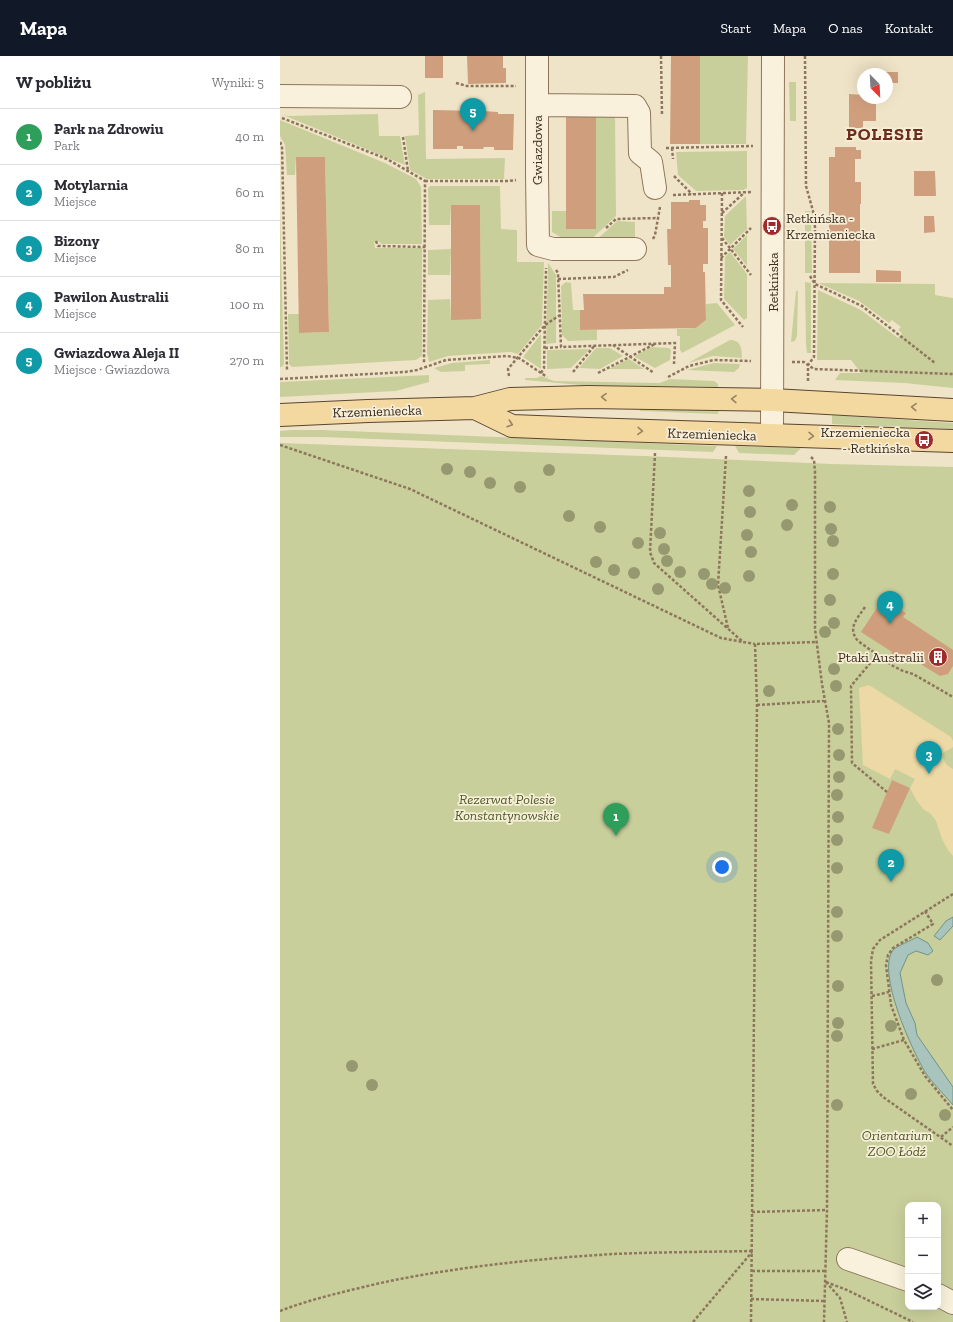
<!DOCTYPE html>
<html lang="pl">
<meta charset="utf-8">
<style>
body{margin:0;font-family:"Zilla Slab",serif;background:#f7f7f7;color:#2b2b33}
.controls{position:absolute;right:12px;bottom:12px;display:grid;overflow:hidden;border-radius:8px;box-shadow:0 4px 16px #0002}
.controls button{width:36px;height:36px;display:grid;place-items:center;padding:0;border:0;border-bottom:1px solid #e1e1e2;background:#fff;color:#2b2b33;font:20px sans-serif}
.compass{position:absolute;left:577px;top:12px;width:36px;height:36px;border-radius:50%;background:#fff;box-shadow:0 4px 16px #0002;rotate:156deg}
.you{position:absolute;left:442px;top:811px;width:14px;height:14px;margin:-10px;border:3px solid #fff;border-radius:50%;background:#1a73e8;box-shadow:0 0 0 6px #1a73e833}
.badge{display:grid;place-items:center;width:26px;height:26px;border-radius:50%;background:#111827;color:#fff;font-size:13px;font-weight:700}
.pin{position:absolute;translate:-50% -33px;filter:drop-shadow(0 1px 2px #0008)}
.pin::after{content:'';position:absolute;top:21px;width:14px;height:12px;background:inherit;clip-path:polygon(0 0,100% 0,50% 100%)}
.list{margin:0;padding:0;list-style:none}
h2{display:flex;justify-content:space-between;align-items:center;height:52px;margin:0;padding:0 16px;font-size:17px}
h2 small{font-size:13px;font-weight:400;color:#7c7c81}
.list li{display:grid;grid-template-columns:26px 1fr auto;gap:12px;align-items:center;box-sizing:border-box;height:56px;padding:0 16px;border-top:1px solid #e1e1e2}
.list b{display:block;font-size:15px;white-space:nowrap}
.list p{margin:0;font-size:13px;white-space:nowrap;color:#7c7c81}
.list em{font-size:13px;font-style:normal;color:#7c7c81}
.icon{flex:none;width:22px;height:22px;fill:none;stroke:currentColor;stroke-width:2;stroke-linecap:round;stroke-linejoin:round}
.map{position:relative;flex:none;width:673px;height:1266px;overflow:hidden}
header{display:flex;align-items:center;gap:24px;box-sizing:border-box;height:56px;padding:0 20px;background:#111827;color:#fff}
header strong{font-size:19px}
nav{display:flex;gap:22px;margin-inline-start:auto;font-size:14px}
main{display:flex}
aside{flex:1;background:#fff}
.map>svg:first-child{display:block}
</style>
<header>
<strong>Mapa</strong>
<nav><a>Start</a><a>Mapa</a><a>O nas</a><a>Kontakt</a></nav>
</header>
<main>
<aside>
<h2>W pobliżu<small>Wyniki: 5</small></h2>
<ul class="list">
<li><span class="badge" style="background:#2e9e5b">1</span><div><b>Park na Zdrowiu</b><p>Park</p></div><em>40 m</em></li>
<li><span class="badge" style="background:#0f9aa8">2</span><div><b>Motylarnia</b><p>Miejsce</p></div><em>60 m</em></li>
<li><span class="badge" style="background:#0f9aa8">3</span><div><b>Bizony</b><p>Miejsce</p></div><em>80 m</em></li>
<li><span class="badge" style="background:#0f9aa8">4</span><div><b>Pawilon Australii</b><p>Miejsce</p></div><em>100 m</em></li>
<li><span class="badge" style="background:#0f9aa8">5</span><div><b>Gwiazdowa Aleja II</b><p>Miejsce · Gwiazdowa</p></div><em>270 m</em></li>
</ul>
</aside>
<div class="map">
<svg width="673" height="1266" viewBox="0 0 673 1266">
<rect width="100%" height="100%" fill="#f0e4c8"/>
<path fill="#c9cf9b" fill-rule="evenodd" d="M420,0H468L466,88H420Z
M509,26H516V65H510Z
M145,36L146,103L225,102L224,123H147L130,114L125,80L139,79L138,39Z
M98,58L99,80H120L125,109L3,59L8,60Z
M316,59L335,60L336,160L305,189L292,188L272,176V155H286V173H316Z
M0,64L105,107L136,123L141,131L142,188H102L98,185L94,186L95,192H142V300L136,304L12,311L9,308L8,258H19L20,277L49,276L45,101H16L15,119H7L5,89L0,80Z
M467,95V132L463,134L416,135L398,119L396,96Z
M150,130H220L221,173L237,174V206H264L262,269L238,298L231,296L168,300L149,306L147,297L148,244L170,243L171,263H201L200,150L171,149L170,169H149L148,132Z
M466,140L467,173L450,189L444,181L445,160Z
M0,155L4,308L2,311H0Z
M525,155H530L531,163L532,217H525Z
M337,165L355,166V189H311Z
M467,179V210L453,193Z
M171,193L170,219H148V194Z
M450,196L467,218V262L464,264L444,243L445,201Z
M268,207L276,219V287L266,288Z
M286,226L291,227L293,254H300V274H317V284L288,285L282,279L281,230Z
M525,226L531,227V297H527L526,288Z
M538,227L655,228V239L673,242V332L624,327L555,324L560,317H581L571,304H537L538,234L581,254L618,282L622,277L618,274L621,271L612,264L609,267L579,245Z
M516,235H518L517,280L515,285L511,286Z
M437,247L455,269L402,297L400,294V280H397V273L416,272L426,264V248Z
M261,278V313L243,301Z
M450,284C461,284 462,293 462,302L433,300L408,307Z
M372,291L389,292L391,294L390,304L375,312L355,301V300Z
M316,292H330L343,300L320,313L299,312Z
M310,293L291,312L267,313V294Z
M349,303L364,313H329Z
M210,304V308L185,309V315L161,316L154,312L172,307Z
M434,307L460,308L459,312L454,316L407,314Z
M149,319V326L116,335L0,341V326Z
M261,320L274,325L380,327L390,323L434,325L438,328V331L300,329L245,324V322H257Z
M360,352L439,354L438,358L360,355L359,353Z
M552,359L673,367V373L552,368Z
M11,374H42L437,390L433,396L43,381H0V375Z
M0,387L364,400L552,408L673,411V1266H0ZM628,1149H658V1251H628Z
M455,390L521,392L514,399L459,397Z"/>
<path fill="#ecd9a5" d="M589,629L671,681L673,685V691L663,697C662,704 667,710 673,713V800L668,794L662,783L656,765L651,758L643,753L637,745L630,732L635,723L615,713L610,723L583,709L579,632Z"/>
<path fill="#a9c4bc" stroke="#6f938a" d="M673,861V870L660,884L654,880L666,865Z
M637,881L648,887L653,895L648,899L636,895L628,899L620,917L626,947L635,967L637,979L673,1031V1049C664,1038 652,1027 645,1016C632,994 596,916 613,894C617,890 632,884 637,881Z"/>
<path fill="#cf9f7d" d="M145,0H163V22H145Z
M187,0H223V12H226V27L188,28Z
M391,0H420V88H390Z
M583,16H618V27H607V18H583Z
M569,38L583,39V42H596V65H583V72H569Z
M153,54L203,55L218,56V58H234L233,94H214V91H204L203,93H183V90H177V93H153Z
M286,59H316V173H286Z
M555,91H576V94H581V103H575V126H581V148H580V217H549V101H555Z
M16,101H45L49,276L19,277Z
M634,115H655L656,140H634Z
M409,144H420V149H426V165H423V172H428V208H423V216H425L426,264L416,272L300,274V254H304L303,238H384V231H391V209H388L387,173H391V146H409Z
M171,149H200L201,263L171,264Z
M644,160H654L655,176L644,177Z
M596,214L621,215V226H596Z
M602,544L626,557L623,561L673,594V610L668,618L660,620L642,609V603L632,605L622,603L611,597L612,596L581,576Z
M612,724L630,732L609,778L592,772Z"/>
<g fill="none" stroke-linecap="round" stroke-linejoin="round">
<g stroke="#8d765c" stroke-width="24">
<path id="minor" d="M257,0V118L258,189L273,193H355
M0,40L120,41
M257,49L355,50L359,57L360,97L371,106L375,132
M492,379L493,0
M568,1203L628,1224
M658,1239L673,1247"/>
</g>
<g stroke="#5b4430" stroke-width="24">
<path id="major" d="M195,352L232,370L308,373L673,385
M0,359L88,355L195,352L230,343L308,341L493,344L673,354"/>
</g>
<path stroke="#8d765c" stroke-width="2.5" stroke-dasharray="3 2" stroke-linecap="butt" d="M381,0L382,59
M525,0L526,130L533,155L535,171L534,301L528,309L534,313L673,318
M176,27L187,30H236
M2,62L107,103L145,125L144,307
M123,81L128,115
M0,86L2,90L7,315
M386,92L473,90
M392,92L393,103
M394,120L412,138
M145,125H229L236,124
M442,137L441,244L463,271
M393,139L472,136
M442,157L464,137
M326,172L336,163L378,162
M442,182L471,219
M373,183L375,179L380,151
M96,185L98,190L145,191
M441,202L471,172
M276,214L278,217L281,291L395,287L394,308
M530,220L535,228L582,250L655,307
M278,223L334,221L348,214
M333,289L374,317
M265,292L281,291
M512,306H524L528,309V325
M293,316L315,289
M261,317L264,312L266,212
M318,317L375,288
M229,320L228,313L265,269L280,259
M388,321L409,310L434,304L471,305
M0,323L125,316L137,314L166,304L227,300L239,302L267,321
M0,389L130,433L441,582L463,586
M375,397L370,496L374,507L463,586L475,588
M446,400L438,529L448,572
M531,401L534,404L535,416V573L542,628L549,667L547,1154L544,1266
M585,551C577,563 567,572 578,585L613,610L623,615L633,618L673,641
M597,599L571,630L572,707L607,736
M477,649L544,645
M673,838L600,884L593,893L591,905L593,1028L597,1035L603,1041L673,1090
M645,855L653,868L613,892L608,899L606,909L611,949L624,984L645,1020L673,1054
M592,940L609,936
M592,993L624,984
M661,1081L673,1071
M472,1156L547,1154
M472,1215H546
M546,1226L567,1234L633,1266
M546,1226L560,1242L567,1266
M471,1243L544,1245
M0,1255C31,1243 63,1236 96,1228C173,1211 254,1203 333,1198C379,1196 426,1196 472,1195
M413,1266L472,1196
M471,1266L477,649L475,588L536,586"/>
<use href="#minor" stroke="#faf1dc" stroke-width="22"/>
<use href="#major" stroke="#f3d9a0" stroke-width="22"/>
</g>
<g fill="#96986f">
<circle cx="167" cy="413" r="6"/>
<circle cx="269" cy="414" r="6"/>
<circle cx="190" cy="416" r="6"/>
<circle cx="210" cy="427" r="6"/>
<circle cx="240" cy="431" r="6"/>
<circle cx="469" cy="435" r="6"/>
<circle cx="512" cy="449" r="6"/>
<circle cx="550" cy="451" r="6"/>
<circle cx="470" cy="456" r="6"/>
<circle cx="289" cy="460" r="6"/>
<circle cx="507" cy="469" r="6"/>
<circle cx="320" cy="471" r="6"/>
<circle cx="551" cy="473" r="6"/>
<circle cx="380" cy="477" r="6"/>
<circle cx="467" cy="479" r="6"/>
<circle cx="553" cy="485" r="6"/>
<circle cx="358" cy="487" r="6"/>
<circle cx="384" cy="493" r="6"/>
<circle cx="471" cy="496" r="6"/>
<circle cx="387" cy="505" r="6"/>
<circle cx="316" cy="506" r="6"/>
<circle cx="334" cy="514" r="6"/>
<circle cx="400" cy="516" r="6"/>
<circle cx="354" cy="517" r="6"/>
<circle cx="424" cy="518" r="6"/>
<circle cx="553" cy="518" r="6"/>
<circle cx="469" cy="520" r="6"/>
<circle cx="432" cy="528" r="6"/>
<circle cx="445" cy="532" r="6"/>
<circle cx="378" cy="533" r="6"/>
<circle cx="550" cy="544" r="6"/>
<circle cx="554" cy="567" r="6"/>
<circle cx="545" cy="576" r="6"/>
<circle cx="554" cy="613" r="6"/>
<circle cx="556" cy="630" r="6"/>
<circle cx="489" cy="635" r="6"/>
<circle cx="558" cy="673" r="6"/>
<circle cx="559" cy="699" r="6"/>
<circle cx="559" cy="721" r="6"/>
<circle cx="557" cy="739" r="6"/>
<circle cx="558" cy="761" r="6"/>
<circle cx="557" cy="784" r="6"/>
<circle cx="557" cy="812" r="6"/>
<circle cx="557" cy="856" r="6"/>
<circle cx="557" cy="880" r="6"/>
<circle cx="657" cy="924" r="6"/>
<circle cx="558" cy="930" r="6"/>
<circle cx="558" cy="967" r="6"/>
<circle cx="611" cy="970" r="6"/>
<circle cx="557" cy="980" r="6"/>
<circle cx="72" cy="1010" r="6"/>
<circle cx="92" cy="1029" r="6"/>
<circle cx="631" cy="1038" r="6"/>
<circle cx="557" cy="1049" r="6"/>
<circle cx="665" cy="1059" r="6"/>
</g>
<defs><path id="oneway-chevron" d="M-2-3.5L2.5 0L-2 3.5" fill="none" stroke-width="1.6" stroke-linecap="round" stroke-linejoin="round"/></defs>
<g stroke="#988460">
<use href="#oneway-chevron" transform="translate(324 341) rotate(-179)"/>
<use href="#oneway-chevron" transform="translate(454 343) rotate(-179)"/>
<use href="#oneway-chevron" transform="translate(634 351) rotate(-177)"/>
<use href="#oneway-chevron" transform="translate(230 368) rotate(18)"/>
<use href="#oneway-chevron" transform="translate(360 375) rotate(2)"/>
<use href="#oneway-chevron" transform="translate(531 380) rotate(1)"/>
</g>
<defs>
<g id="bus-disc" transform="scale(1)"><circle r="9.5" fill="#9e2a2b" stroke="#f7eed8"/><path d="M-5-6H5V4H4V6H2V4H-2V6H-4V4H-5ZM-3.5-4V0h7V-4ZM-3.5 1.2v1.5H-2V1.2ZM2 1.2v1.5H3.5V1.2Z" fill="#fff"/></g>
<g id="building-disc" transform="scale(1)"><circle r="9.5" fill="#9e2a2b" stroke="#f7eed8"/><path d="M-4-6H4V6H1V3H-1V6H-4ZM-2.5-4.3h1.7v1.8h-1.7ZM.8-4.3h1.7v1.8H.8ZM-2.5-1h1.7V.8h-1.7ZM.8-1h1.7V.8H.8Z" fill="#fff"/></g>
</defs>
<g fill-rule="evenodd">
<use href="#bus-disc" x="492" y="170"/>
<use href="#bus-disc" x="644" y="384"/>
<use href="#building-disc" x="658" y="601"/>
</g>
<g text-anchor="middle" stroke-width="3.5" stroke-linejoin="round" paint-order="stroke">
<g font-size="14" fill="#3d2e20" stroke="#f7eed8">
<text transform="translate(257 94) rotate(-90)" y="5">Gwiazdowa</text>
<text transform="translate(493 226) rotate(-90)" y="5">Retkińska</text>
<text transform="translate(97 355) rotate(-2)" y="5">Krzemieniecka</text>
<text transform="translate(432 378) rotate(2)" y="5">Krzemieniecka</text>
</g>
<g font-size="14" fill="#3d2e20" stroke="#f7eed8" text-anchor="end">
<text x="506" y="167" text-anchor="start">Retkińska -<tspan x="506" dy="16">Krzemieniecka</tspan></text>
<text x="630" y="381">Krzemieniecka<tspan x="630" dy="16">- Retkińska</tspan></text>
<text x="644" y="606">Ptaki Australii</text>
</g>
<g font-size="14" font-style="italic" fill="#4d5a26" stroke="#f7eed8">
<text x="227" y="748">Rezerwat Polesie<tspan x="227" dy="16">Konstantynowskie</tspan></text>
<text x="617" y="1084">Orientarium<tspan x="617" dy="16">ZOO Łódź</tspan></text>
</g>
<g font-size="18" font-weight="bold" letter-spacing="1" fill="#6b2e1e" stroke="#f7eed8">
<text x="605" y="84">POLESIE</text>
</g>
</g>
</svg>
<div class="controls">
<button>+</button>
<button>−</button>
<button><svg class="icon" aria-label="layers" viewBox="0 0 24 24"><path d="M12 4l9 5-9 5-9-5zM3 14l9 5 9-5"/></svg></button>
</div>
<svg class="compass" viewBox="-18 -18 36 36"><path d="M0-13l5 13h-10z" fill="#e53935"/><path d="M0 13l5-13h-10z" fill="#7c7c81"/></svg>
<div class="you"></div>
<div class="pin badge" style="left:336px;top:780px;background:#2e9e5b">1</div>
<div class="pin badge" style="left:611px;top:826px;background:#0f9aa8">2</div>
<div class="pin badge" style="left:649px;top:718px;background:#0f9aa8">3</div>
<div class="pin badge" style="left:610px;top:568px;background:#0f9aa8">4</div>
<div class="pin badge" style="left:193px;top:75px;background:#0f9aa8">5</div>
</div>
</main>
